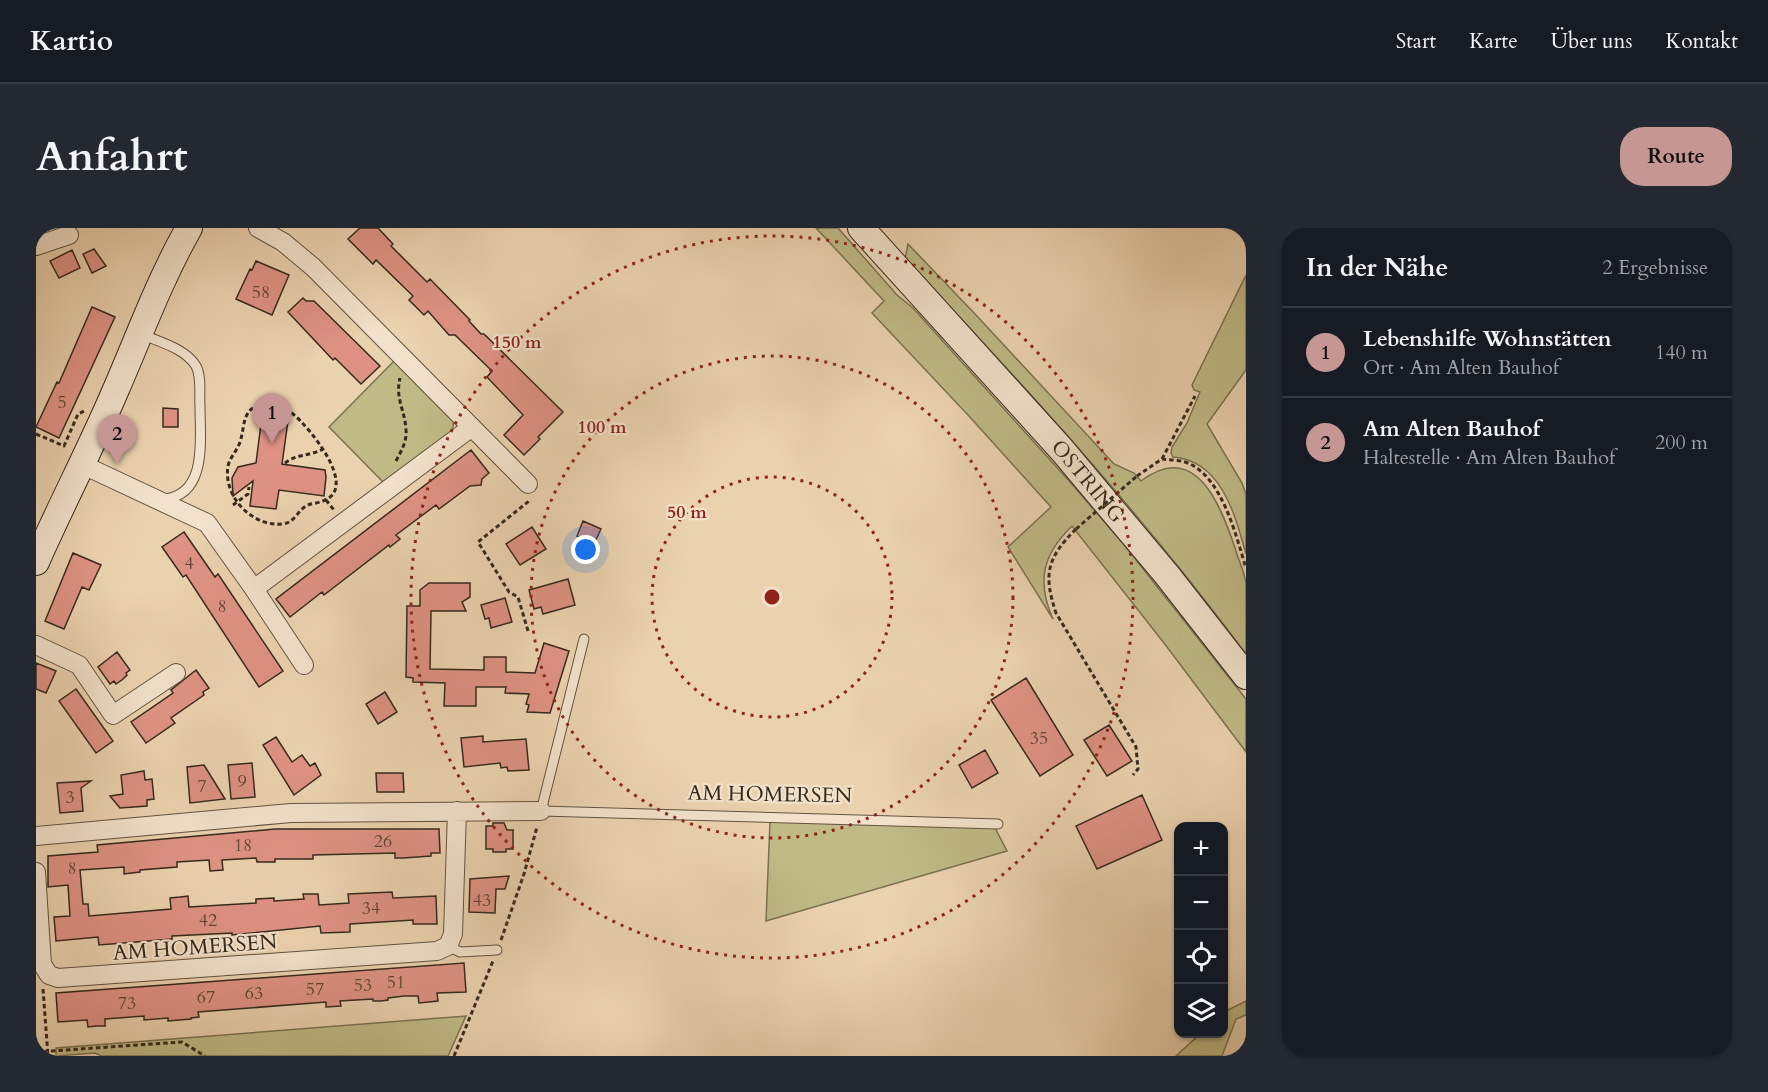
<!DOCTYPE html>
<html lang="de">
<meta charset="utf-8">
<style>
body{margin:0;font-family:Cardo,serif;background:#242831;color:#f1f3f6}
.controls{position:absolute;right:18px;bottom:18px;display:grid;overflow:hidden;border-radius:12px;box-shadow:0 2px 4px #0004}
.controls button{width:54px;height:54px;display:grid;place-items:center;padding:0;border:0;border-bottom:2px solid #363941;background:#171b24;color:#f1f3f6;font:30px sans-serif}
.you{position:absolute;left:550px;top:322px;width:21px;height:21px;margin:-15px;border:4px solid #fff;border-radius:50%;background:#1a73e8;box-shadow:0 0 0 9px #1a73e833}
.badge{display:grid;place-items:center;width:39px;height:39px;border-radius:50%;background:#c59692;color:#111;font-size:20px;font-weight:700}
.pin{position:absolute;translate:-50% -50px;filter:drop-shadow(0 2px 3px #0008)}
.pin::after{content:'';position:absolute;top:32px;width:21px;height:18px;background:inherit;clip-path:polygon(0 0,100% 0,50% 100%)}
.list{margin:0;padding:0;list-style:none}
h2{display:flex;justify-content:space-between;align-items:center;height:78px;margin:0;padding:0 24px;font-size:26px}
h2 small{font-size:20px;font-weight:400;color:#9ea1a6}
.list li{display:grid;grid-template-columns:39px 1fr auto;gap:18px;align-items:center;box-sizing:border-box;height:90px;padding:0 24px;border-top:2px solid #363941}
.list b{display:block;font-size:22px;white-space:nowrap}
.list p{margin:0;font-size:20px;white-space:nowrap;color:#9ea1a6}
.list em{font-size:20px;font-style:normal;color:#9ea1a6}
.icon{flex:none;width:33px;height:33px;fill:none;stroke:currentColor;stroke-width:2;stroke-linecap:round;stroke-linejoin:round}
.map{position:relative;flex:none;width:1210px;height:828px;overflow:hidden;border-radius:24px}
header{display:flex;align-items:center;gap:36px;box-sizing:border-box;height:84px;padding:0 30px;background:#171b24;border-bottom:2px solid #363941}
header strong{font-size:28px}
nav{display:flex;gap:33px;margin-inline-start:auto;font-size:21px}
.intro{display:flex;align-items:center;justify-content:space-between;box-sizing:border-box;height:144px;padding:0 36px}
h1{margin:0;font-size:42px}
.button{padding:15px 27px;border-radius:24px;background:#c59692;color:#111;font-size:21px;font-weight:700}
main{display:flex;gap:36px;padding:0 36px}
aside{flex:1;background:#171b24;border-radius:24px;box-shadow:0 2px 4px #0004}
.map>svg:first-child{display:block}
</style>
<header>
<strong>Kartio</strong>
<nav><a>Start</a><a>Karte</a><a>Über uns</a><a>Kontakt</a></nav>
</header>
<div class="intro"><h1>Anfahrt</h1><a class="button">Route</a></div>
<main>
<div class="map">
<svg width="1210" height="828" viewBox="0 0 1210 828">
<rect width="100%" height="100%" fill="#ebd2af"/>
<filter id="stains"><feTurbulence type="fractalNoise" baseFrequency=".00333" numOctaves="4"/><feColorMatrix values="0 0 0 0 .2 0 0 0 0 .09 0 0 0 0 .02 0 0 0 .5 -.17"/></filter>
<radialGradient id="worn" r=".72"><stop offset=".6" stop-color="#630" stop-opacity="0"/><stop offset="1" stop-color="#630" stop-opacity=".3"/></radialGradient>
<path fill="#bfba86" stroke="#7a7252" stroke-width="1.5" d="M780,0H802L861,67L877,80L1035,255L1089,318L1210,471V524L1128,415L1036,298C1007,326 1000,353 1017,391L972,319L1015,279L932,187L836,85L848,73Z
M872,16L940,87L1078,236L1098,245L1105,253C1160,211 1185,278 1199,320C1202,332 1209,344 1210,356C1210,378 1210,403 1210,426C1106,286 988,157 869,31Z
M1210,47V142L1171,196L1206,255L1210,266V326C1199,287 1186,233 1137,229L1135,225L1136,219L1151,195L1164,164L1158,162L1156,157Z
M359,132L418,193L416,203L348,255L293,199Z
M734,593L959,600L971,623L730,693Z
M1210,773V787L1200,791L1186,828H1140L1164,806H1188V784Z
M430,788L412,828H65L59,825L20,828V820Z"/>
<path fill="#df9284" stroke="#352a1d" stroke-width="1.5" d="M324,0H342L357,16L355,18L391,54L394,51L434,92L433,93L445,106H448L527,184L502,209L504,211L488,227L468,207L487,187L451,149L456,143L419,107H413L392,83L388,87L373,72L377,68L340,32L337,36L312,11Z
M58,21L70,38L56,45L47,26Z
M36,22L44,40L23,50L14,33Z
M220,33L253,47L236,87L200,71L214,41L216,42Z
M267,70L270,73H278L344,138L325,156L299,130L297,132L252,84Z
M56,79L79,89L23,210L0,199L21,154L23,155Z
M127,180L142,181V199H127Z
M226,188L247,190L252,193L246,236L289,242L290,249L288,268L243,262L240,281L214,278L217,253L197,268L196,250L202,239L220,235Z
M435,222L453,245L446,251L445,257L434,258L403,281L400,277L360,307L364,311L354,319L353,317L288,367L286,364L254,389L240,371Z
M547,293L565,301L558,316L541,308Z
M496,299L510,321L484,337L470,316Z
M148,304L179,349L182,346L247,443L223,459L150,347L147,349L126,319Z
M37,325L65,337L53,362L46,359L28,401L9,393Z
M532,351L539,377L507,386L505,379L498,381L493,362Z
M393,355H434V369L426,374L430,383H395L394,441L448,442V429H470V444L499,445L508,415L533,423L514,485L491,484L493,477L490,476L493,466L469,465L470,459H440V478H408L409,455L377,454V450L370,449L371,378H384V362Z
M469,370L476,394L455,400L453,390L449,391L445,377Z
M81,424L94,442L90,445L91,447L86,452L80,456L78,453L74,456L62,439Z
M0,435L20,443L10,465L0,461Z
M160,442L173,460L167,464L168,467L135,490L139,495L110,515L95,494L137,465L135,462Z
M990,450L1037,527L1004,548L955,472Z
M40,461L77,513L60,525L23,473Z
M349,464L361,484L342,496L330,476Z
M1073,497L1096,533L1071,548L1048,512Z
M447,508V514L490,511L493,542L472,543L471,539L465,540L464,535L428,539L425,510Z
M240,509L256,534L266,527L274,538L279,535L285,547L258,567L227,517Z
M949,522L962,545L936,560L923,537Z
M216,535L219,569L195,571L192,537Z
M168,537L189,571L154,575L151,539Z
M108,543L109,552L116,551L118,571L111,572V578L84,580L74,568L87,566L85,547Z
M340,545H367L368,564H341Z
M55,553L45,560L47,583L24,585L21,555Z
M1106,567L1126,612L1061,641L1040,598Z
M457,595H468L471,602H477V621H470V624H457V621H450V598H457Z
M239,601H403L404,625H395V628L367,630H359V625L277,627V631H239V634H221L220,630L186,632L187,642L174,643L173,632L141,634V639L104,642V644L88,646V639L44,642L47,676H52L53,688L135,681L134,670L144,669L152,668L153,679L220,675V671L238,670V673L268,671L267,666H282L283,677L313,675L312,666L356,664L357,670L400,668L401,696H377V692L314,696V704L285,705L284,698L196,707V705L136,708V711L63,717L62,709L20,713L18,689L34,688L32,657L12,659V628L62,624L61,617Z
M473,648L469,661H460L459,685L433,684L434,651Z
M428,735L430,764L401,765L402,773L383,775L382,768H368L352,770V772L345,773H337V771L304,773L305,778L290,779V774L162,784L163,789L155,790V791L132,793V790L108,792V788L69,791V798H60L52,799L51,792L22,794L20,765Z"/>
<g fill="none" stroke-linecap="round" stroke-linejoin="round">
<g stroke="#625442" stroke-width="11">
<path id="service" d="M105,106C123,114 149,120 160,138C166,149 163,166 164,179C164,210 172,267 128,271
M548,411L505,583L962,596
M412,718L424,724L461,722"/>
</g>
<g stroke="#625442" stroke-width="20">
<path id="minor" d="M222,0L247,14L277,39L492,256
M0,18L33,7
M45,236L171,295L218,361L268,437
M218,361L436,199
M0,417L43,437L77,487L140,445
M0,608L255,585L505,583
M0,644L6,736L13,747L22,750L401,723L412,718L417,706L421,583"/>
</g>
<g stroke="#352a1d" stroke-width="28">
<g id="secondary">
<path id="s1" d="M825,0L1026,222L1131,347L1210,448"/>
<path d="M0,334C26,275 56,218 81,159C104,106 124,51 153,0"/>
</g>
</g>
<path stroke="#352a1d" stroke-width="3" stroke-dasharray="4.5 3" stroke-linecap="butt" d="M228,174C239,175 249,179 257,186C273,199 322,258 289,272C284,275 277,275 272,277C261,282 260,294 247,296C216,299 187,269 192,238C194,229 201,223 204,214C210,196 204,183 228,174Z
M0,206L28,218L42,186L48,183
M1126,231L1159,168
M360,233C365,223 371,214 370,202C369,182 359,171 364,150
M249,235C260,226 275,228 287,221
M1101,248L1126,231C1135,232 1146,232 1154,236C1187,252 1200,308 1210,340
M290,272L298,282
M197,277L212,266L213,259
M1040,301C1011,330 1007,346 1020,385L1100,519L1102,541L1097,547
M492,403L482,369L473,364L442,314L493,273
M465,712L488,646L501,599
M7,761L12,828
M0,824L146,814L169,828
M418,828L457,733"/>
<use href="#service" stroke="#f2e2cb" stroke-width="9"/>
<use href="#minor" stroke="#f2e2cb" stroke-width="18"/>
<use href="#secondary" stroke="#f2e2cb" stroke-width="26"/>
<path stroke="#352a1d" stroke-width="3" stroke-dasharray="4.5 3" stroke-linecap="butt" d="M1040,301L1101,248"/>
</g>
<g fill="none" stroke="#8f2418" stroke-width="3" stroke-dasharray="3 6">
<circle cx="736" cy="369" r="120"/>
<circle cx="736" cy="369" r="241"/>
<circle cx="736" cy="369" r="361"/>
</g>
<g text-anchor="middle" stroke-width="4.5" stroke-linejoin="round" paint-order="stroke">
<g font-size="18" fill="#604437">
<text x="225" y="70">58</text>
<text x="26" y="180">5</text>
<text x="153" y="341">4</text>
<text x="186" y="384">8</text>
<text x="1003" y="516">35</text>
<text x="206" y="559">9</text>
<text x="166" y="564">7</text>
<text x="34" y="575">3</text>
<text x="347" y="619">26</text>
<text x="207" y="623">18</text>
<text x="36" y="646">8</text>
<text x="446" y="678">43</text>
<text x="335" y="686">34</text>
<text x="172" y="698">42</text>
<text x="360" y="760">51</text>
<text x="327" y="763">53</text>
<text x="279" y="767">57</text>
<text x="218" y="771">63</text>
<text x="170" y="775">67</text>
<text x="91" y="781">73</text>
</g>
<g font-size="21" fill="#352a1d" stroke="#f2e2cb">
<text dy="7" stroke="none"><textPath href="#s1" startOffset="340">OSTRING</textPath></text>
<text transform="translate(734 566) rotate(1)" y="7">AM HOMERSEN</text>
<text transform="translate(159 719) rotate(-4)" y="7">AM HOMERSEN</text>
</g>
</g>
<circle cx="736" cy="369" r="9" fill="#8f2418" stroke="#f2e2cb" stroke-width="3"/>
<g font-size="18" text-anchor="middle" font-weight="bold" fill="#8f2418" stroke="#f2e2cb" stroke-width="4.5" stroke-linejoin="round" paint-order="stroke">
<text x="481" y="120">150 m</text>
<text x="566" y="205">100 m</text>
<text x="651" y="290">50 m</text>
</g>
<rect width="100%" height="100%" filter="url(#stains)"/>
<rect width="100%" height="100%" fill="url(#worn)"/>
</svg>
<div class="controls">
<button>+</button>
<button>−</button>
<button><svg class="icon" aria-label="locate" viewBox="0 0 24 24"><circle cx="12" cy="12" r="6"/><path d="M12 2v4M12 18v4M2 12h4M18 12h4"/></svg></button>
<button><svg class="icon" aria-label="layers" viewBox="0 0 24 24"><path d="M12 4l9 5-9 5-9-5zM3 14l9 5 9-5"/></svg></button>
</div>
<div class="you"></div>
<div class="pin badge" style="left:236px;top:215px">1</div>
<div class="pin badge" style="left:81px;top:236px">2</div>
</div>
<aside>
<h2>In der Nähe<small>2 Ergebnisse</small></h2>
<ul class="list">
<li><span class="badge">1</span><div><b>Lebenshilfe Wohnstätten</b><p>Ort · Am Alten Bauhof</p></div><em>140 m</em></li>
<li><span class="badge">2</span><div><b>Am Alten Bauhof</b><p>Haltestelle · Am Alten Bauhof</p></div><em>200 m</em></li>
</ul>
</aside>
</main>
